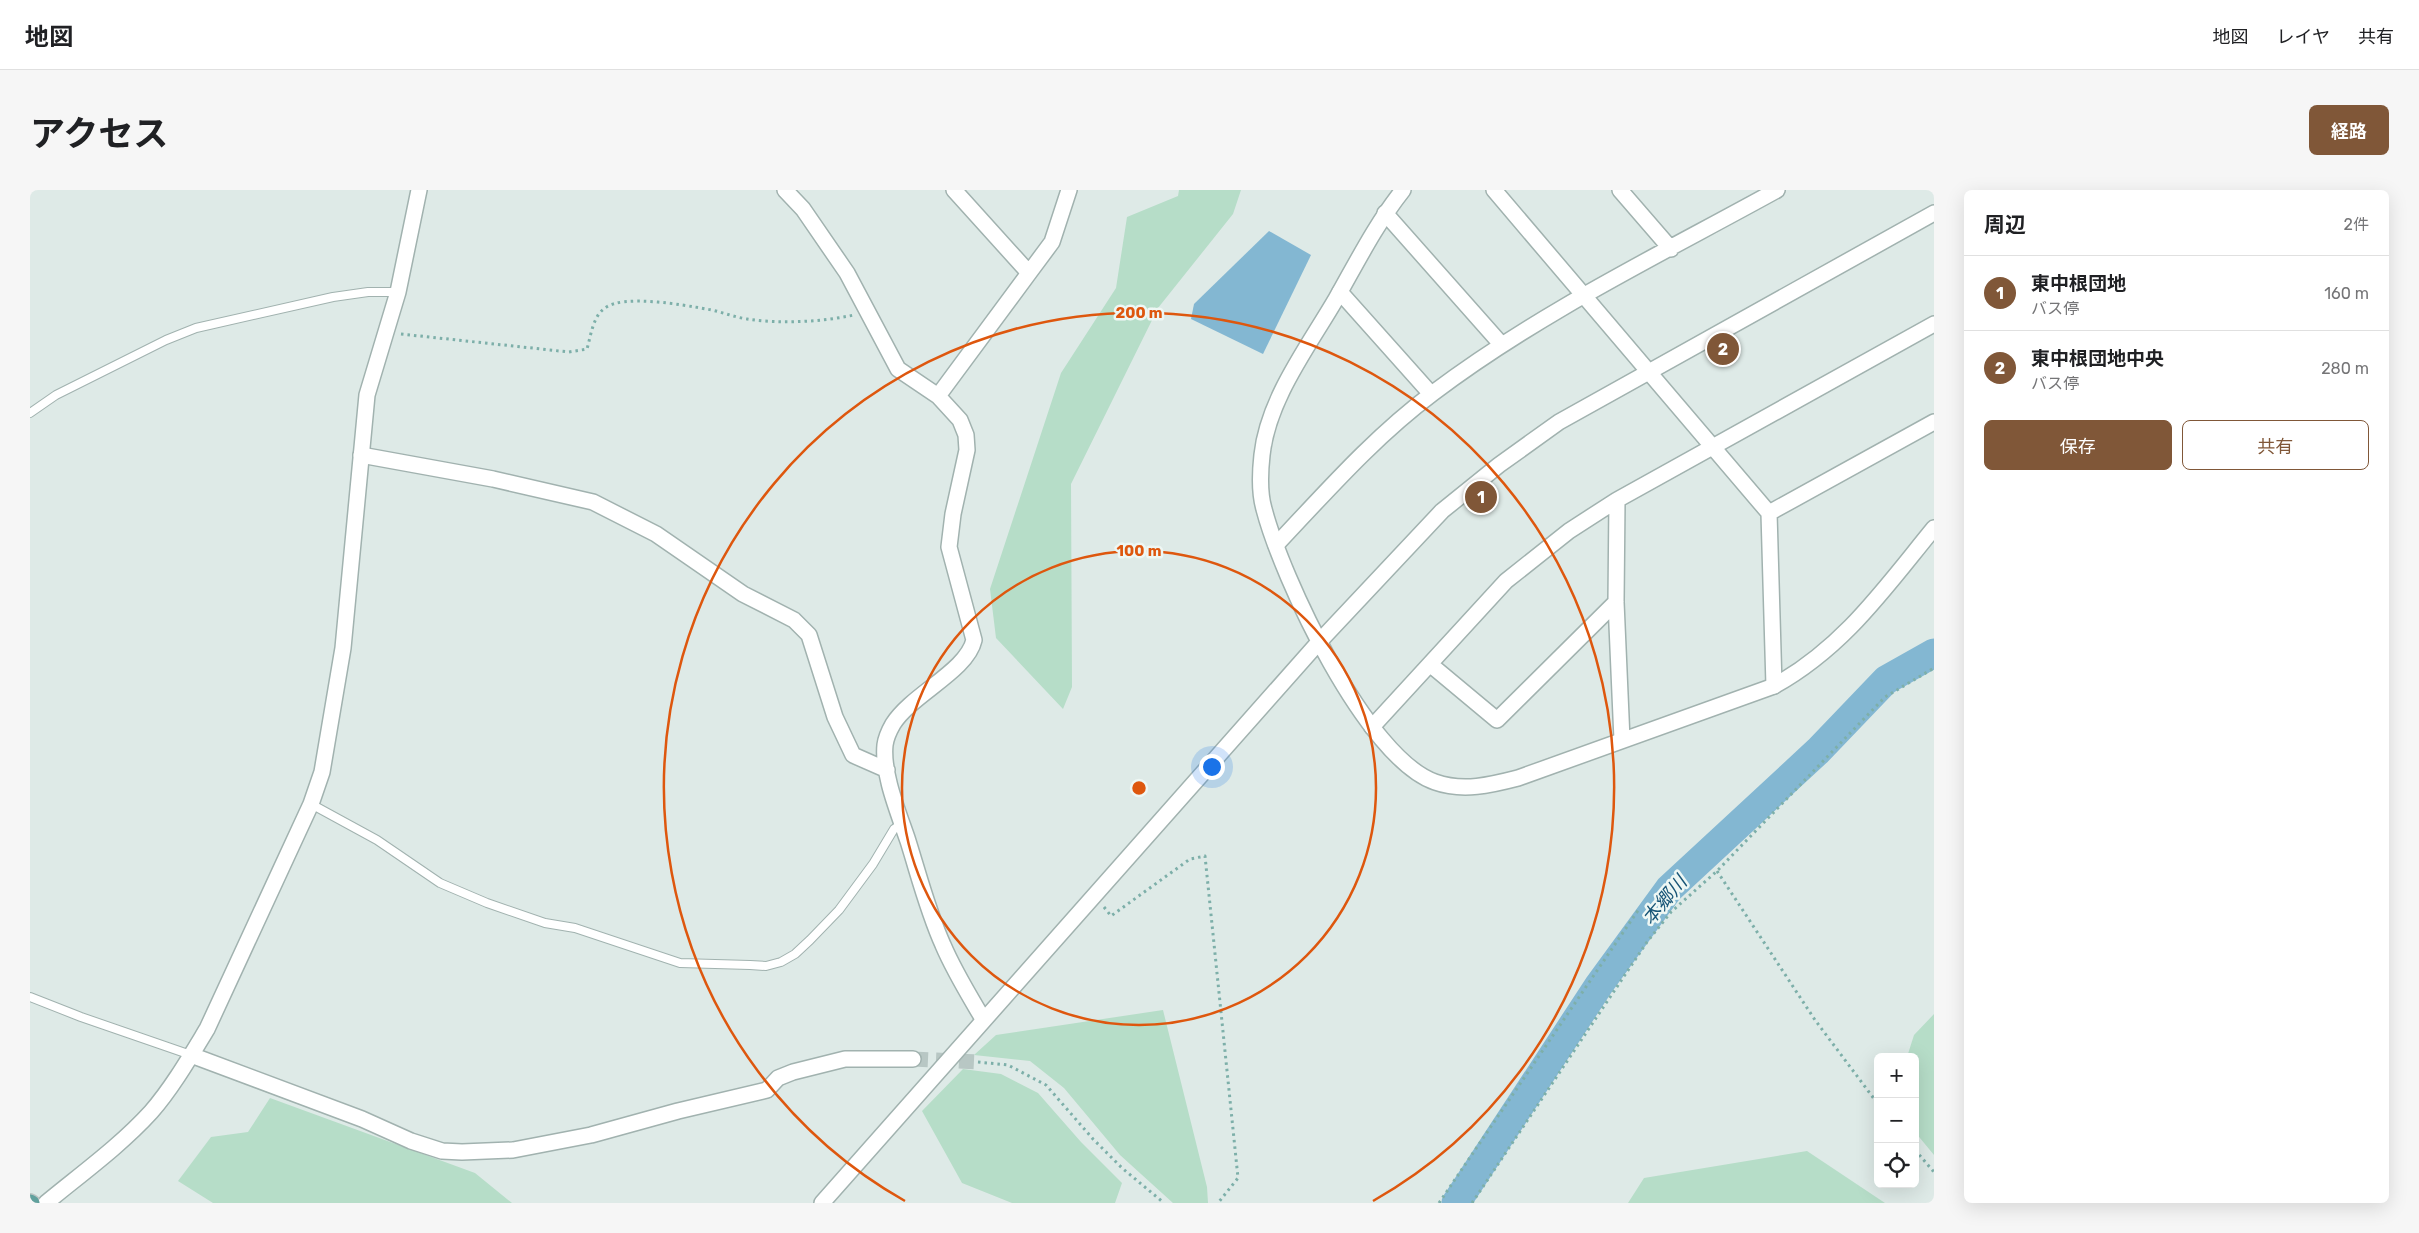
<!DOCTYPE html>
<html lang="ja">
<meta charset="utf-8">
<style>
body{margin:0;font-family:Rubik,"Noto Sans JP",sans-serif;background:#f6f6f6;color:#202124}
.controls{position:absolute;right:15px;bottom:15px;display:grid;overflow:hidden;border-radius:8px;box-shadow:0 5px 20px #0002}
.controls button{width:45px;height:45px;display:grid;place-items:center;padding:0;border:0;border-bottom:1px solid #e0e0e0;background:#fff;color:#202124;font:25px sans-serif}
.you{position:absolute;left:1181px;top:576px;width:18px;height:18px;margin:-12px;border:4px solid #fff;border-radius:50%;background:#1a73e8;box-shadow:0 0 0 8px #1a73e833}
.badge{display:grid;place-items:center;width:32px;height:32px;border-radius:50%;background:#805738;color:#fff;font-size:16px;font-weight:700}
.pin{position:absolute;translate:-50% -50%;border:2px solid #fff;box-shadow:0 1px 5px #0006}
.list{margin:0;padding:0;list-style:none}
h2{display:flex;justify-content:space-between;align-items:center;height:65px;margin:0;padding:0 20px;font-size:21px}
h2 small{font-size:16px;font-weight:400;color:#757577}
.list li{display:grid;grid-template-columns:32px 1fr auto;gap:15px;align-items:center;box-sizing:border-box;height:75px;padding:0 20px;border-top:1px solid #e0e0e0}
.list b{display:block;font-size:19px;white-space:nowrap}
.list p{margin:0;font-size:16px;white-space:nowrap;color:#757577}
.list em{font-size:16px;font-style:normal;color:#757577}
.actions{display:flex;gap:10px;padding:15px 20px}
.actions a{flex:1;padding:11px 0;border:1px solid #805738;border-radius:8px;text-align:center;font-size:18px;color:#805738}
.actions .main{background:#805738;color:#fff}
.icon{flex:none;width:28px;height:28px;fill:none;stroke:currentColor;stroke-width:2;stroke-linecap:round;stroke-linejoin:round}
.map{position:relative;flex:none;width:1904px;height:1013px;overflow:hidden;border-radius:8px}
header{display:flex;align-items:center;gap:30px;box-sizing:border-box;height:70px;padding:0 25px;background:#fff;border-bottom:1px solid #e0e0e0}
header strong{font-size:24px}
nav{display:flex;gap:28px;margin-inline-start:auto;font-size:18px}
.intro{display:flex;align-items:center;justify-content:space-between;box-sizing:border-box;height:120px;padding:0 30px}
h1{margin:0;font-size:35px}
.button{padding:12px 22px;border-radius:8px;background:#805738;color:#fff;font-size:18px;font-weight:700}
main{display:flex;gap:30px;padding:0 30px}
aside{flex:1;background:#fff;border-radius:8px;box-shadow:0 5px 20px #0002}
.map>svg:first-child{display:block}
</style>
<header>
<strong>地図</strong>
<nav><a>地図</a><a>レイヤ</a><a>共有</a></nav>
</header>
<div class="intro"><h1>アクセス</h1><a class="button">経路</a></div>
<main>
<div class="map">
<svg width="1904" height="1013" viewBox="0 0 1904 1013">
<rect width="100%" height="100%" fill="#deeae7"/>
<path fill="#b6ddc8" d="M1149,0H1211L1203,24L1128,118L1041,294L1042,497L1033,519L966,448L960,399L1031,183L1086,98L1097,27L1148,6Z
M1133,820L1177,997L1178,1013H1143L1090,965L1034,898L1000,871L944,865L966,845Z
M1904,824V965L1885,942V867H1877L1884,845Z
M933,879L971,884L1008,903L1051,952L1092,993L1085,1013H982L932,993L892,921Z
M240,908L445,983L482,1013H183L148,991L181,947L218,942Z
M1777,961L1855,1013H1598L1614,988Z"/>
<path fill="#83b7d2" d="M1239,41L1281,65L1233,164L1161,129L1164,114Z"/>
<g fill="none" stroke-linecap="round" stroke-linejoin="round">
<path stroke="#83b7d2" stroke-width="29" d="M1426,1013L1569,795L1639,699L1788,561L1856,490L1904,463"/>
<path stroke="#b8c7c4" stroke-width="15" stroke-dasharray="15 8" stroke-linecap="butt" d="M883,869L948,872"/>
<g stroke="#a1b2af" stroke-width="10">
<path id="service" d="M0,223L26,205L136,150L166,138L303,107L338,102H368
M281,614L347,650L410,693L457,713L515,733L545,738L650,773L720,775L736,776L751,772L765,764L780,750L809,720L843,674L864,639L870,635
M0,807L51,827L161,865"/>
</g>
<g stroke="#a1b2af" stroke-width="18">
<path id="minor" d="M755,0L773,19L817,83L868,179L908,206L930,230L936,245L937,260L923,324L919,357L944,450C937,481 882,504 863,534C859,541 856,547 855,555C852,584 869,624 878,651C889,686 898,722 913,755C924,781 939,805 953,829
M1590,0L1641,59
M1355,23L1471,154
M999,83L1022,52L1039,0
M1310,102L1401,204
M1618,181L1739,323L1744,496
M908,206L999,83L924,0
M331,265L463,289L563,312L626,344L713,404L764,430L779,445L805,527L823,565L857,580
M1587,310L1586,412L1592,550
M1739,323L1904,232
M1246,355C1296,302 1344,247 1403,203C1509,123 1631,64 1747,0
M1401,475L1467,530L1586,412
M1342,537L1476,391L1539,341L1587,310L1904,134
M161,865L332,929L381,951L412,961L432,962L483,960L561,945L648,921L737,900L748,888L763,882L815,869H883"/>
</g>
<g stroke="#a1b2af" stroke-width="18">
<path id="tertiary" d="M1373,0C1346,34 1327,72 1306,109C1278,157 1238,209 1232,265C1230,283 1229,302 1234,319C1252,388 1336,568 1405,592C1433,602 1461,595 1488,588L1744,496C1814,457 1854,399 1904,338
M1464,0L1618,181
M16,1013C51,984 90,956 121,922C142,898 160,867 177,839L281,614L292,582L313,458L337,205L368,102L389,0
M792,1013L1288,453L1412,321L1469,275L1529,232L1904,23"/>
</g>
<g stroke="#bcc4c3" stroke-width="18">
<path id="primary" d="M0,1012L2,1013"/>
</g>
<path stroke="#7dafa9" stroke-width="3" stroke-dasharray="2.5 4" stroke-linecap="butt" d="M371,144L539,162L557,159C561,145 563,126 575,118C593,104 654,115 676,119C690,121 703,127 717,129C751,134 791,132 824,125
M1687,681L1785,830L1848,914
M1074,717L1081,726L1160,669L1175,666L1208,988L1188,1013
M948,872L978,875L1016,895L1063,949L1092,978L1134,1013
M1885,960L1904,982
M1409,1013L1609,719
M1442,1013L1617,752L1641,722L1687,681L1855,507L1904,478"/>
<use href="#service" stroke="#fff" stroke-width="8"/>
<use href="#minor" stroke="#fff" stroke-width="15"/>
<use href="#tertiary" stroke="#fff" stroke-width="15"/>
<use href="#primary" stroke="#61a19d" stroke-width="15"/>
</g>
<g fill="none" stroke="#de570e" stroke-width="2.5">
<circle cx="1109" cy="598" r="237"/>
<path d="M875 1011A475 475 0 1 1 1343 1011"/>
</g>
<g text-anchor="middle" stroke-width="5" stroke-linejoin="round" paint-order="stroke">
<g font-size="19" font-style="italic" fill="#185577" stroke="#eef7f4">
<text transform="translate(1634 710) rotate(-50)" y="7">本郷川</text>
</g>
</g>
<circle cx="1109" cy="598" r="8" fill="#de570e" stroke="#eef7f4" stroke-width="2.5"/>
<g font-size="15" text-anchor="middle" font-weight="bold" fill="#de570e" stroke="#eef7f4" stroke-width="5" stroke-linejoin="round" paint-order="stroke">
<text x="1109" y="128">200 m</text>
<text x="1109" y="366">100 m</text>
</g>
</svg>
<div class="controls">
<button>+</button>
<button>−</button>
<button><svg class="icon" aria-label="locate" viewBox="0 0 24 24"><circle cx="12" cy="12" r="6"/><path d="M12 2v4M12 18v4M2 12h4M18 12h4"/></svg></button>
</div>
<div class="you"></div>
<div class="pin badge" style="left:1451px;top:307px">1</div>
<div class="pin badge" style="left:1693px;top:159px">2</div>
</div>
<aside>
<h2>周辺<small>2件</small></h2>
<ul class="list">
<li><span class="badge">1</span><div><b>東中根団地</b><p>バス停</p></div><em>160 m</em></li>
<li><span class="badge">2</span><div><b>東中根団地中央</b><p>バス停</p></div><em>280 m</em></li>
</ul>
<div class="actions"><a class="main">保存</a><a>共有</a></div>
</aside>
</main>
